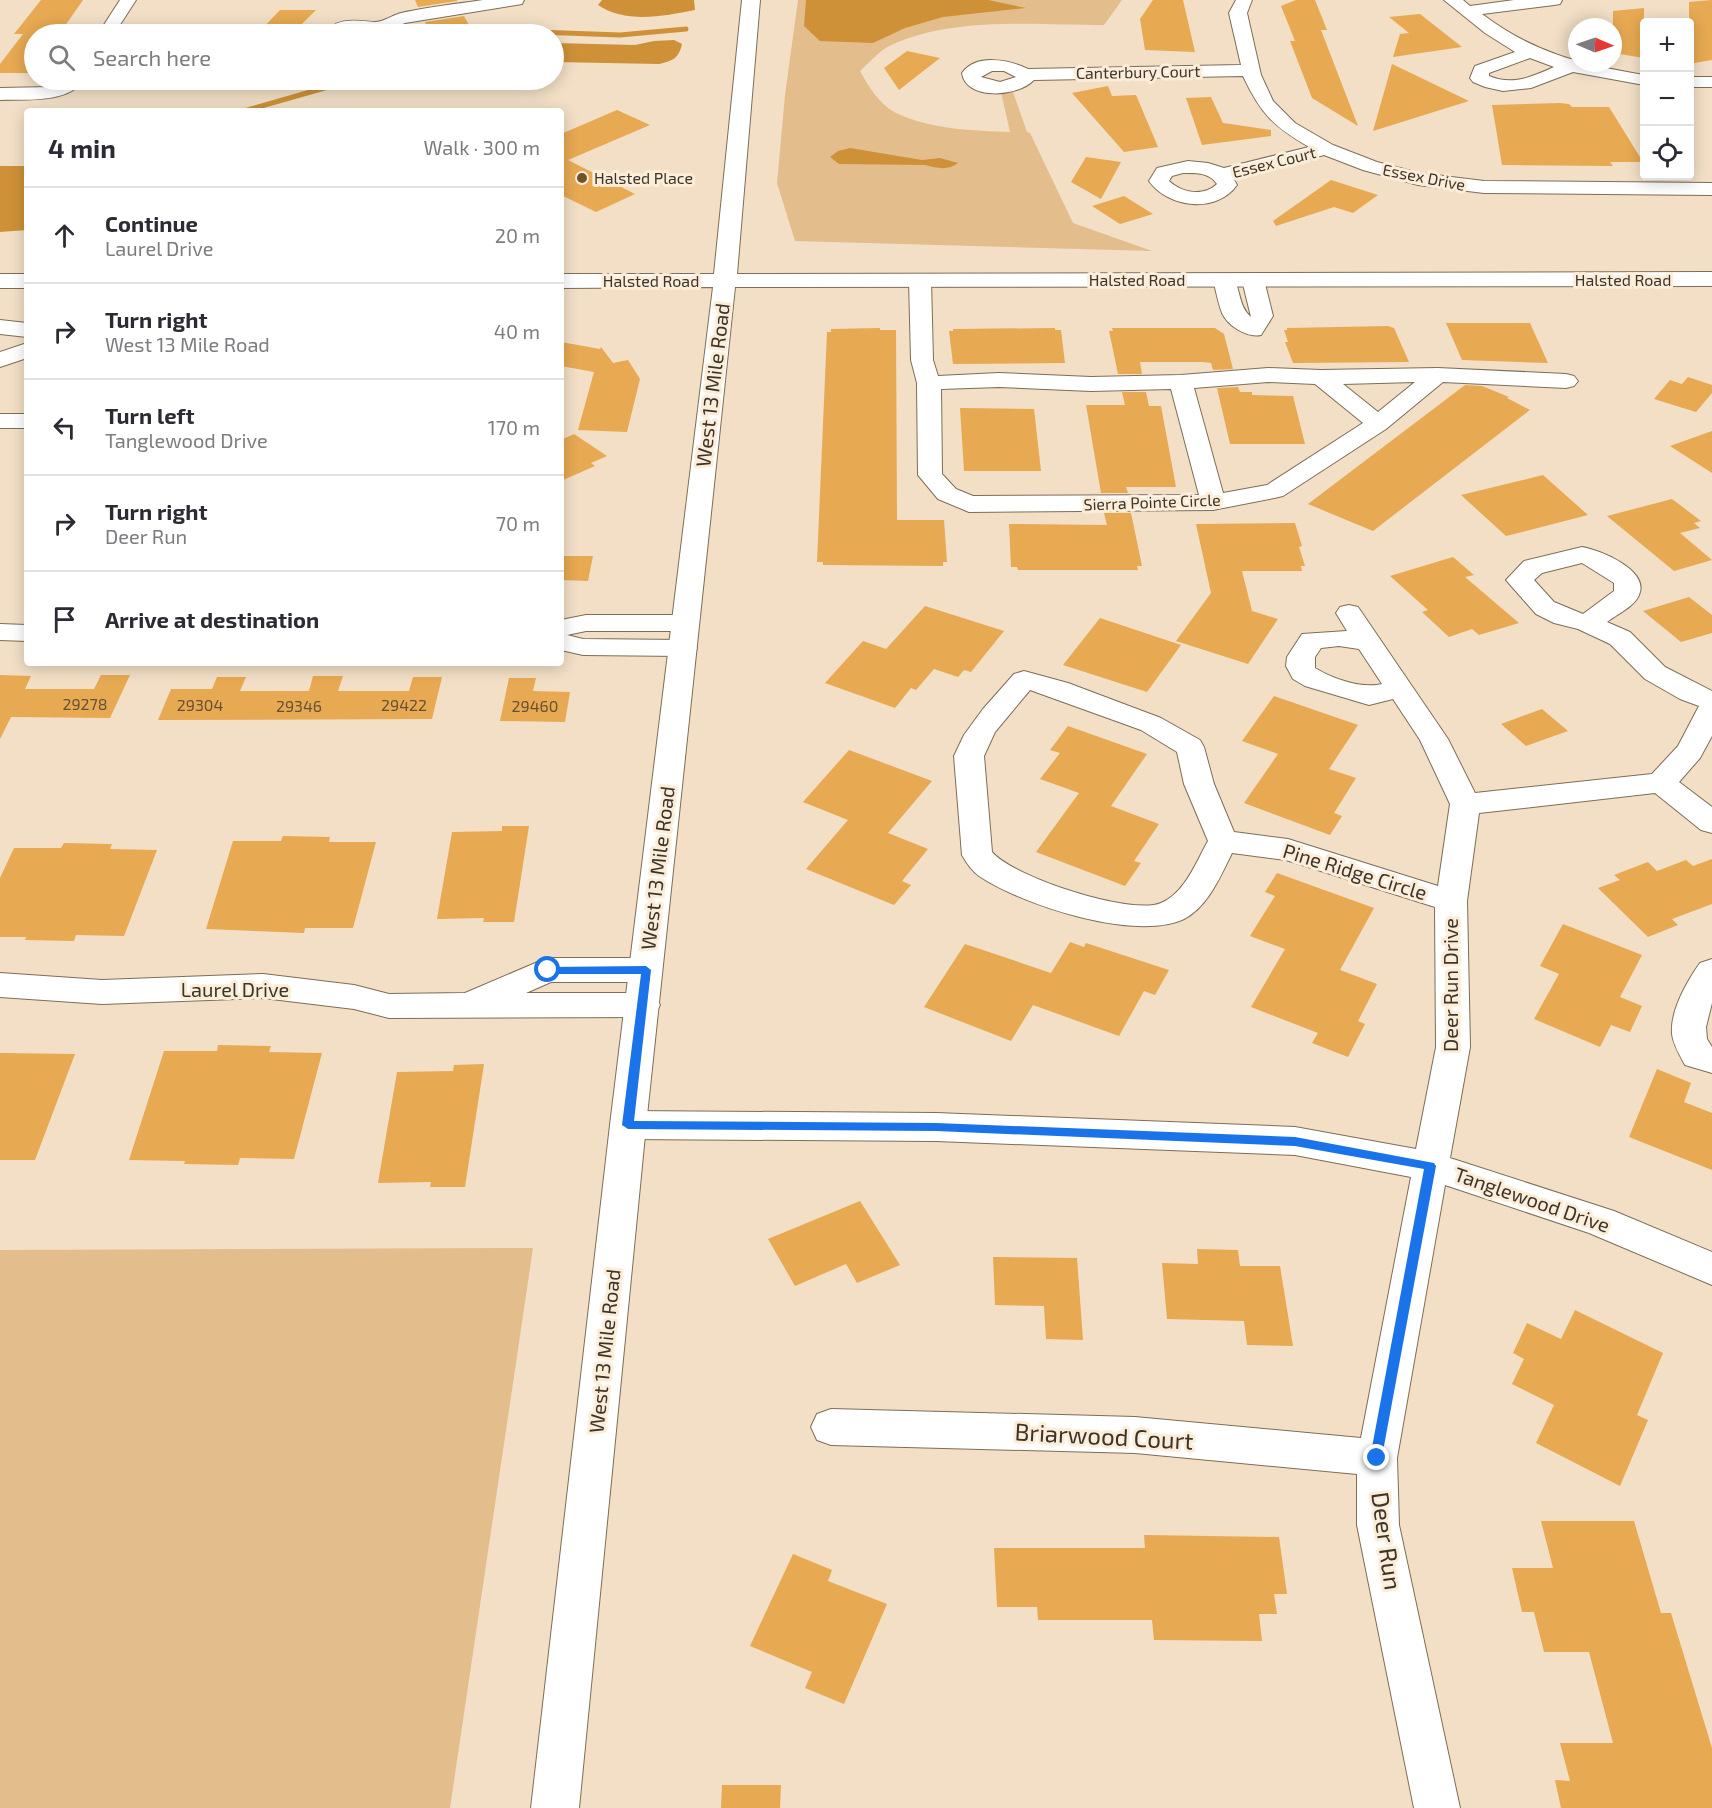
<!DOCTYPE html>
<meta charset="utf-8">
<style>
body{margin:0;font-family:"Exo 2",sans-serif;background:#f7f7f7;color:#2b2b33}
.controls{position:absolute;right:18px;top:18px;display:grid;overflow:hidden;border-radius:6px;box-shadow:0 3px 15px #0003}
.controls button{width:54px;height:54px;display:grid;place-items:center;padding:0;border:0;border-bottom:2px solid #e1e1e2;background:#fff;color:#2b2b33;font:30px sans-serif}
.compass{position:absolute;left:1568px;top:18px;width:54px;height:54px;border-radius:50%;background:#fff;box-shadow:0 3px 15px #0003;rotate:92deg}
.stop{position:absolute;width:18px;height:18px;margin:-14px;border:4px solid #1a73e8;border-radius:50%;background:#fff}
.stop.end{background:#1a73e8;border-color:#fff;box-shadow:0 2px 6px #0008}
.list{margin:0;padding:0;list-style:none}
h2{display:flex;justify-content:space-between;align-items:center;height:78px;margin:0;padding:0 24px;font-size:26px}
h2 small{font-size:20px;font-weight:400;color:#7c7c81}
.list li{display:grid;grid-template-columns:39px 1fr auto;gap:18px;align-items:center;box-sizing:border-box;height:96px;padding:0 24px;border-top:2px solid #e1e1e2}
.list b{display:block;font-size:22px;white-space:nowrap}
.list p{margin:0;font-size:20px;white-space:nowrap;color:#7c7c81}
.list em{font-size:20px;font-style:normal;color:#7c7c81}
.icon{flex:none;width:33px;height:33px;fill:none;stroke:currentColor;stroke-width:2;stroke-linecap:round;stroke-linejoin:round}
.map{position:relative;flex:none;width:1712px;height:1808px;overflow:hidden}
.search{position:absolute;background:#fff;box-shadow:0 3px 15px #0003;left:24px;top:24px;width:540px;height:66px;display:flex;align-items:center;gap:15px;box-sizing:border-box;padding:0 21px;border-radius:33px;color:#7c7c81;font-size:22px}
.panel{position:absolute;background:#fff;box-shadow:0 3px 15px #0003;left:24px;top:108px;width:540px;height:558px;border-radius:6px}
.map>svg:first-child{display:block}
</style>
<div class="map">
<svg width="1712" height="1808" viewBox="0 0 1712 1808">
<rect width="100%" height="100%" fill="#f2dfc6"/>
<path fill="#e3bd8c" d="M798,0H1122L1104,25C1038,25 953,16 891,45C880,50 869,63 860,71C868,86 880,105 896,113C928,129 975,131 1010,132L1001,92H1013L1027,132L1030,133L1073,223L1152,251L795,241L777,183L785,95Z
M533,1248L450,1808H0V1250Z"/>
<path fill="#ce9138" d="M602,0H694L695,10C664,16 626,24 598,5Z
M806,0H988L1026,8L943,17L905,28L873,43L820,41L804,26Z
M674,40L682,44C679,58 673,61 659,64L554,62V43L635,45L654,41Z
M850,148L922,160L940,158L958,163C947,171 938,168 925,165L839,164L830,157L838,151Z
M0,166H27V230L0,232Z"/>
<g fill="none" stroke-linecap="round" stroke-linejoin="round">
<path stroke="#ce9138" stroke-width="5" d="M519,34L537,32L620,35L686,29
M244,111L328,87L449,80"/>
</g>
<path fill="#e7a952" d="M41,0H83L60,33L34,34V73H0V64L23,34H14Z
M415,0H457V1L418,7Z
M1153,0H1183L1195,52L1145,50L1140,19Z
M1296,0H1315L1327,30H1321L1358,126L1312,98L1290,41H1295L1281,6Z
M1712,0V60L1689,64V2Z
M1644,8V58L1613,53V11Z
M280,10H316L293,33L260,31Z
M1420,14L1462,47L1393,57L1400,34L1409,33L1389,17Z
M464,16L474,34H431L425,22Z
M907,51L940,58L899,90L884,68Z
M1392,64L1469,101L1373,131Z
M1108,86L1112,96L1136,95L1158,147L1124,152L1072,93Z
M1211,97L1223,123L1271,130V136L1202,145L1186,98Z
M1560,103L1569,104L1572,107H1609L1643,162H1610L1613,166L1502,165L1492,105Z
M617,110L650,125L568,160L635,194L596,212L561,195V134Z
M1086,157L1121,162L1101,199L1071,182Z
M1331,180L1378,195L1353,213L1334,207L1276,226L1273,221Z
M1124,196L1153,214L1120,224L1092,206Z
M1446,323H1530L1548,363L1462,360Z
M1388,326L1394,328L1409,362L1293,363L1285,342H1288L1284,330H1287V328Z
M880,328V330H896L897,520H944L947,562H943V566L823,565V562H817L827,332H831V329Z
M1055,328V330H1061L1065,363L953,364L949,331H953V329Z
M1112,328H1215L1224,334L1233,369L1213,370L1211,363L1202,362H1140L1142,374H1118L1109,331H1113Z
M561,342L600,349L601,347L613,363L628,360L640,379L627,432L578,430L594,372L561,366Z
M1688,377L1712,385V393L1696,412L1654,399L1670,380L1682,384Z
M1465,385L1482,386L1509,397L1507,398L1530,410L1373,531L1308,504Z
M1238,387L1240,392H1252V395L1293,396L1305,444H1230L1217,388Z
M1122,392H1146L1149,406H1161L1176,487H1126L1128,493H1101L1086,405H1125Z
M960,408L1034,409L1041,471H964Z
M1712,431V473L1670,446Z
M574,434L607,456L591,463L595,466L561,481V440Z
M1543,475L1588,515L1506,536L1461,495Z
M1672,499L1701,521L1694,523L1700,528L1680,533L1712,560L1674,571L1607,516Z
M1104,513H1131L1142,566H1137L1138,570H1018L1017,567H1011L1009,524L1107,525Z
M1295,523L1302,546L1299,547L1305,566H1301L1302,571H1242L1252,611L1278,619L1248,664L1176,641L1211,593L1196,524Z
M561,556H593L588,581L561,580Z
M1453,557L1474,575L1465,577L1519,623L1479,635L1472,629L1449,637L1422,612L1428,610L1390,576Z
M1689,597L1712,615V633L1681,642L1643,611Z
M925,606L1004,631L971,672L964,670L958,677L934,669L916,690L911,688L895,708L825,683L863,641L886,649Z
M1100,618L1181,645L1147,692L1063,665Z
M0,675L31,676L25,689H94L101,675H130L110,718L11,717L0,739Z
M313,676H343L338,691H409L413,677H442L432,719L158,720L171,689H212L217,677H246L240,691H309Z
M509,678H536L533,691L570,692L565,722L500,721Z
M1274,696L1358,725L1329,769L1356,778L1334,813L1342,816L1330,835L1244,803L1278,754L1242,741Z
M1542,709L1568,731L1526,746L1501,724Z
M1068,726L1147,754L1111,806L1159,824L1134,861L1141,863L1125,886L1036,852L1079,793L1040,779L1060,753L1050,750Z
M849,750L932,781L888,833L928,849L902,881L911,885L894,905L806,869L848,820L803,802Z
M502,826H529L514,922H483L484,918L437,919L452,832L502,831Z
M283,836L330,837L329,842H376L353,928H305L304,933L206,929L233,841H281Z
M64,843L112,844L110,849L157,850L124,936L76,935L74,941L25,940L26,937H0V878L14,848H61Z
M1712,859V904L1672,919L1678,925L1648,937L1598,888L1620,880L1614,875L1648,862L1657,871L1686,860L1693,866Z
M1277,873L1374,908L1340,970L1377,984L1358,1021L1365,1024L1348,1057L1312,1043L1318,1033L1251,1007L1285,949L1250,936L1275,896L1265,892Z
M1563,924L1642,955L1620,997L1642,1006L1630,1032L1611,1025L1600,1047L1534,1019L1559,974L1540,966Z
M1070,942L1084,947L1086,943L1169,970L1155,995L1144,991L1119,1036L1033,1005L1011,1041L924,1007L965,944L1051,973Z
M218,1045L271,1046L269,1052L322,1053L294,1159L240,1158L238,1165L184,1164L185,1161L129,1160L164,1051H217Z
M0,1053L75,1054L35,1160H0Z
M484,1064L465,1187H430L431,1182L378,1183L397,1072L453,1071L454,1065Z
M1657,1069L1691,1083L1684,1102L1712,1113V1170L1629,1137Z
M860,1201L900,1265L857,1283L846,1264L795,1286L768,1239Z
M1197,1249L1238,1250L1240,1266H1280L1293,1346L1247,1345L1244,1321L1167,1319L1162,1263L1198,1264Z
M993,1257L1077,1258L1083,1340L1046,1339L1044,1306L995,1305Z
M1575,1310L1663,1353L1637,1415L1648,1420L1620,1486L1536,1443L1554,1405L1512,1384L1524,1359L1513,1353L1527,1323L1561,1339Z
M1541,1521H1634L1661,1613H1671L1712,1748V1808H1561L1555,1780L1570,1781L1560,1743H1613L1589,1652H1544L1534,1612H1522L1512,1568H1553Z
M1144,1535L1279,1537L1287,1594H1274L1277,1614H1259L1262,1641L1154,1640L1152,1620H1038L1037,1607H997L994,1548H1145Z
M793,1554L832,1570L828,1581L887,1604L844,1704L805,1688L812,1672L750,1646Z
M722,1785H781L780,1808H721Z"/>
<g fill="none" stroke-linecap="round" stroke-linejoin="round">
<g stroke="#7e6d57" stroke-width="2">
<path id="street" d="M120,0H136L114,34H98Z
M483,0H524L522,4L516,5L405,23L388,30V34H372C364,24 339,36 324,34C337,16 357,21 375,22C383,22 393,15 401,13C428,7 456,4 483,0Z
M1236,0H1252L1247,13L1261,75L1273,101L1295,123L1333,145L1377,162L1419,173L1484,181L1712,183V195L1484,193L1418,185L1363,170L1324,155L1233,178L1237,185C1217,214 1168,208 1149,181L1157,168L1188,161L1208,163L1224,168L1309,147C1273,126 1261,114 1243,76L1034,80C1018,97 966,101 962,73C976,53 1010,60 1028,69L1241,65L1229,13ZM992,71H1004L1016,77L1000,82L981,77ZM1183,173C1196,173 1209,172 1217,184C1203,197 1182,193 1169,181L1172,176Z
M1444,0H1463L1470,6L1514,0H1562L1560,4L1554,5L1482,14C1535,54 1581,64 1644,75V85L1573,72L1531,88L1503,91L1485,87L1473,82L1470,78L1475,66L1515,52L1485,33ZM1530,58L1554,67C1532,77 1512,86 1489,76V73Z
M1690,77H1712V87H1690Z
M64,80H84C67,104 26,99 0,100V88L50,87Z
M920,274L928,275L931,280L933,360L938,376L999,373L1091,377L1181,375L1268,368L1321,370L1438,368L1566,374L1574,376L1578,381L1574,386L1566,388L1443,382L1386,429L1283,496L1274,498L1213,510L969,512L938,499L918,475L917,383L911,360L909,280L912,275ZM1268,382L1315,384L1363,423L1267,485L1223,493L1194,388ZM1415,382L1378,412L1343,384ZM999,387L1091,391L1171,389L1199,495L973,496L956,489L942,474L941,389Z
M1224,274L1232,275C1241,289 1238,306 1251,317L1242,280L1245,275L1253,274L1261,275L1264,280L1273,316L1261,335C1247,338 1228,326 1222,313C1218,303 1216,290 1213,280L1216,275Z
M0,320L27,323V337L0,334Z
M27,343V358L0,367V352Z
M0,414H27V428H0Z
M1582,547C1600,550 1650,570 1639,595C1635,606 1616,615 1607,622L1630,632L1665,667L1712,691V736L1700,758L1679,782L1712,807V833L1701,830L1655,793L1479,813L1467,901L1470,1047L1450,1158L1614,1211L1712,1252V1285L1589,1233L1445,1185L1397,1458L1399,1525L1460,1808H1414L1357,1525V1474L1135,1453L831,1445L817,1440L811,1427L817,1414L831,1409L1135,1417L1361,1438L1411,1177L1295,1155L936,1141L628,1139L616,1135L610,1125L616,1115L628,1111L936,1113L1295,1127L1416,1149L1436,1047L1435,907L1286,860L1232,853C1221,875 1208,907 1184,919C1136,942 1022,905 979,876C972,871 966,862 962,855L954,756L964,735L983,709L1014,674L1024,671L1068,683L1161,718L1200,740L1204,747L1214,784L1234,832L1288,839L1438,886L1450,804L1420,740L1393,699L1369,705L1305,686L1293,679L1286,666L1287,657L1302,634L1347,631L1336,613L1340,607L1349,605L1358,607L1448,739L1475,793L1652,774L1678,746L1699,706L1680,699L1645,679L1610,644L1578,629L1554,623L1536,614L1506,580L1524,561ZM1582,563L1614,583V591L1583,614L1554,602L1534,580L1542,573ZM1339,646L1359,649L1382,684C1362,689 1333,679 1315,668V657L1321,648ZM1030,690L1141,730L1177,752L1184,784L1208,841C1196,862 1185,893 1161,903C1131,916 1013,877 992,852L984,756L995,732Z
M586,615H686L696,617L699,623L696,629L686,631H586L567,635L583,639L683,640L693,642L697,648L693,654L683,656L583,655L561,650V620Z
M0,624L27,625V641L0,640Z
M547,958H646L658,962L662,970L658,978L646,982H551L526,993H643L655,996L660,1005L655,1014L643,1017L389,1018L354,1009L263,998L102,1004L0,997V973L102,980L263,974L354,985L389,994L465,993Z
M1712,959V1003L1706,1027L1707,1039L1712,1047V1073L1685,1065C1680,1056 1673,1044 1672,1034C1670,1011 1687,981 1700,963Z"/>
</g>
<g stroke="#7e6d57" stroke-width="2">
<path id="secondary" d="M742,0H760L737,274L1712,272V286L735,287L646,1125L579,1808H531L610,1125L713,287L561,288V274H714Z
M0,274H27V288H0Z"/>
</g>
<use href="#street" fill="#fff" fill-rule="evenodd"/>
<use href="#secondary" fill="#fff" fill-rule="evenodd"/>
</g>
<path fill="#1a73e8" d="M646,966L651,970L634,1121L936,1123L1295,1137L1434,1163L1436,1166L1381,1462L1377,1464L1370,1458L1424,1169L1295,1146L936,1131L628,1129L622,1125L641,974H548L542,970L548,967Z"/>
<circle fill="#725328" stroke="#fcedd9" stroke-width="2" cx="582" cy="178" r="6"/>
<g text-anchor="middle" stroke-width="6" stroke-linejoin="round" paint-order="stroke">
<g font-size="16" fill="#3c342b" stroke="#fcedd9">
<text transform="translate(1138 72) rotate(-1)" y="6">Canterbury Court</text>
<text transform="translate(1274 162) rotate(-14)" y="6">Essex Court</text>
<text transform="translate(1424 177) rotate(11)" y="6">Essex Drive</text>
<text x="1137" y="286">Halsted Road</text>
<text x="1623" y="286">Halsted Road</text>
<text x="651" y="287">Halsted Road</text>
<text transform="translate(1152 502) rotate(-2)" y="6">Sierra Pointe Circle</text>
</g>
<g font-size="16" fill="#3c342b" stroke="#fcedd9" text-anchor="start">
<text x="594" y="184">Halsted Place</text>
</g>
<g font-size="16" fill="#675135">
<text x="85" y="710">29278</text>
<text x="200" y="711">29304</text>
<text x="404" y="711">29422</text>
<text x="299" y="712">29346</text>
<text x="535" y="712">29460</text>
</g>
<g font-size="20" fill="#3c342b" stroke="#fcedd9">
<text transform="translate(713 385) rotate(-83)" y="7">West 13 Mile Road</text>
<text transform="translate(658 868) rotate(-83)" y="7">West 13 Mile Road</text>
<text transform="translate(1355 872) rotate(17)" y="7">Pine Ridge Circle</text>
<text transform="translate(1451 985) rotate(-90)" y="7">Deer Run Drive</text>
<text x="235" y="997">Laurel Drive</text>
<text transform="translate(1532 1200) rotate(19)" y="7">Tanglewood Drive</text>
<text transform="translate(605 1351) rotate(-84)" y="7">West 13 Mile Road</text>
</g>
<g font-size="24" fill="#3c342b" stroke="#fcedd9">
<text transform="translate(1104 1437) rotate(3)" y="8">Briarwood Court</text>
<text transform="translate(1386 1541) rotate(82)" y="8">Deer Run</text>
</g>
</g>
</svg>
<div class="controls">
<button>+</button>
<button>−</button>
<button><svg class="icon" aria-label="locate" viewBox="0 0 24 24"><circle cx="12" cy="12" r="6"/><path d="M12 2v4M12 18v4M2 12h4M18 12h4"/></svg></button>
</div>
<svg class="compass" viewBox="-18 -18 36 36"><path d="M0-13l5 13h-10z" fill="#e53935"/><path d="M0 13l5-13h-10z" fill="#7c7c81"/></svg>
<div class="stop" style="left:548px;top:970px"></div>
<div class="stop end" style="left:1377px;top:1458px"></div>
<div class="search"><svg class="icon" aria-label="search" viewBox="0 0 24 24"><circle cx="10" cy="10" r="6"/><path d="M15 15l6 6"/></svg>Search here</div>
<section class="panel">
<h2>4 min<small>Walk · 300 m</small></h2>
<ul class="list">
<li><svg class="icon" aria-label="ahead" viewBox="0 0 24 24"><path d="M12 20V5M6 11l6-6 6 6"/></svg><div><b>Continue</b><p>Laurel Drive</p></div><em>20 m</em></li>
<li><svg class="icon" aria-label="right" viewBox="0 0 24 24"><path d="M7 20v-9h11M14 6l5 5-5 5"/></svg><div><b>Turn right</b><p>West 13 Mile Road</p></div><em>40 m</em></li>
<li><svg class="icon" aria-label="left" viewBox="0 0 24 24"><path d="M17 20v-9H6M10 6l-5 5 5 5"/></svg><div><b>Turn left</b><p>Tanglewood Drive</p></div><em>170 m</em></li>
<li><svg class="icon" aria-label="right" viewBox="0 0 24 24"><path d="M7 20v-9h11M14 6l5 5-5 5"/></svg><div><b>Turn right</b><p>Deer Run</p></div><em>70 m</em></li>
<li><svg class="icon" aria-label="arrive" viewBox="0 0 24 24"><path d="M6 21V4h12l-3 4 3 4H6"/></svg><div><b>Arrive at destination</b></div></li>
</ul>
</section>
</div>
